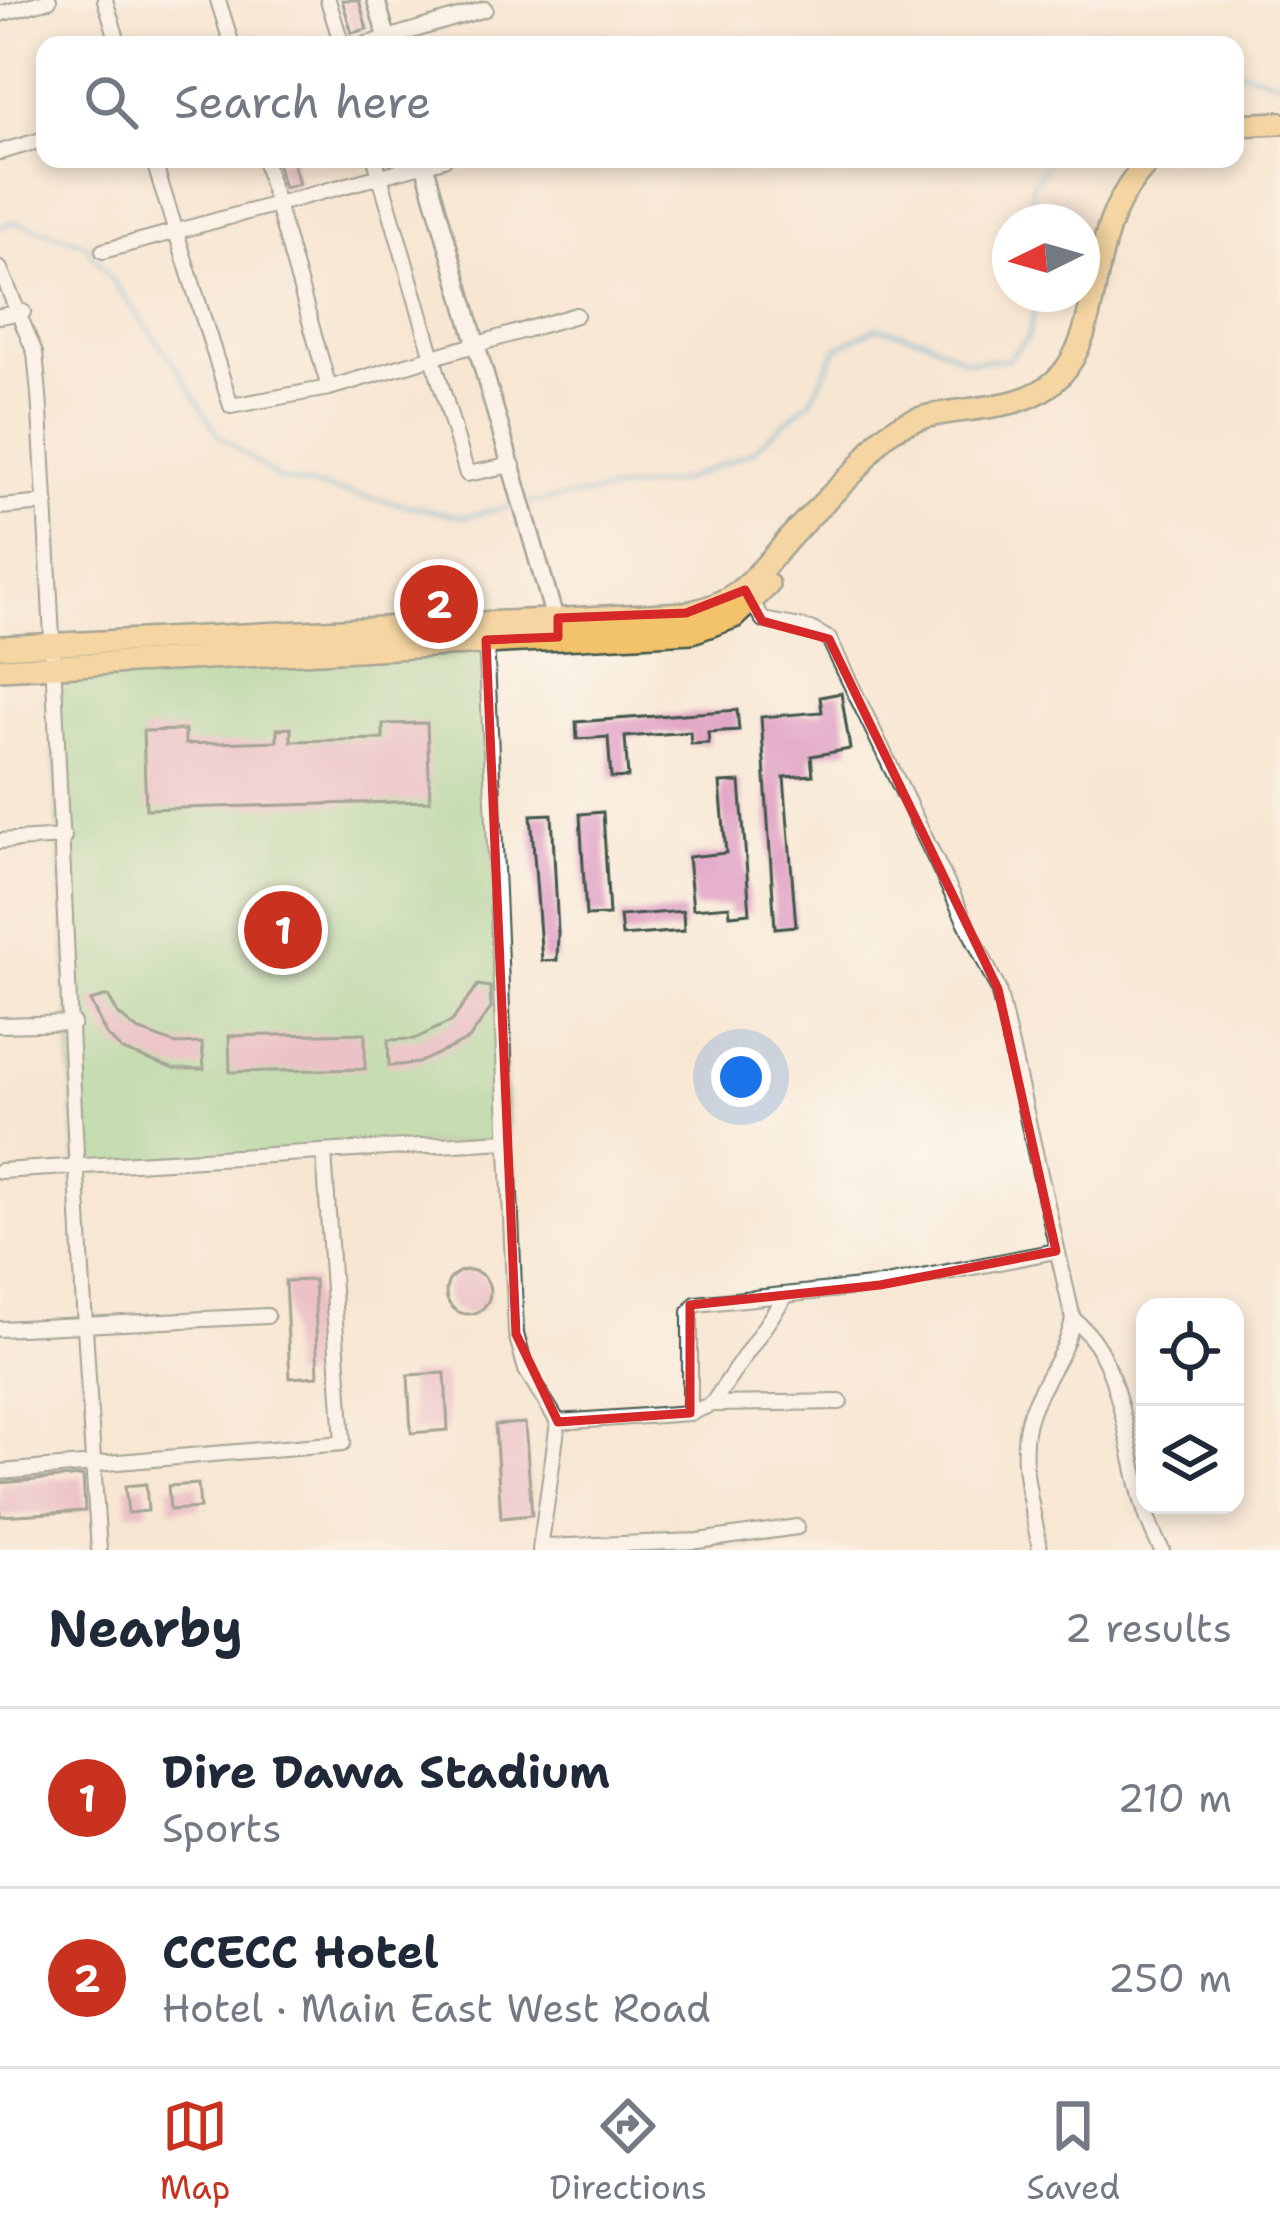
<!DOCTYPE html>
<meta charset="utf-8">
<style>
body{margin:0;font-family:"Shantell Sans",sans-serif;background:#f6f6f7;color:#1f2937}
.controls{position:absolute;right:36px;bottom:36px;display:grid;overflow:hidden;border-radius:24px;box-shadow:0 6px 18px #0003}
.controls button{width:108px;height:108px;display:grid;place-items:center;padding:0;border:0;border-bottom:3px solid #e0e1e3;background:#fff;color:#1f2937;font:60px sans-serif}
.compass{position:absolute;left:992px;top:204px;width:108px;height:108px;border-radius:50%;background:#fff;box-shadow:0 6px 18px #0003;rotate:265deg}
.you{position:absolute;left:741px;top:1077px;width:42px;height:42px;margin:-30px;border:9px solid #fff;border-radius:50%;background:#1a73e8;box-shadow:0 0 0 18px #1a73e833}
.badge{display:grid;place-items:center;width:78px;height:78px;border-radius:50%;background:#c8321e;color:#fff;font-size:39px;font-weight:700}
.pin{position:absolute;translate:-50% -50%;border:6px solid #fff;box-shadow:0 3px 12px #0006}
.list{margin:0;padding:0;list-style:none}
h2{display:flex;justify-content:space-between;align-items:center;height:156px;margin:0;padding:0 48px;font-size:51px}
h2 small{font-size:39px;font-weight:400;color:#747a83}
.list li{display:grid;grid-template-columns:78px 1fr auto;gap:36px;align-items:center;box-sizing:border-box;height:180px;padding:0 48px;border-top:3px solid #e0e1e3}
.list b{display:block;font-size:45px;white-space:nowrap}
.list p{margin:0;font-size:39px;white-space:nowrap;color:#747a83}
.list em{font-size:39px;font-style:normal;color:#747a83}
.icon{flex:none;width:66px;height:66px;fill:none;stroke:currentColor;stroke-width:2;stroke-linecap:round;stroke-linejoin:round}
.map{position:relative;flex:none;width:1280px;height:1550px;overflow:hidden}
.search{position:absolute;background:#fff;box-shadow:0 6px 18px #0003;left:36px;right:36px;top:36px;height:132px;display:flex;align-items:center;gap:30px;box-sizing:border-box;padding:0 42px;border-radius:24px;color:#747a83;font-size:45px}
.sheet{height:516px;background:#fff}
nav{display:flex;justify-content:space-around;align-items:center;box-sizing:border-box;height:168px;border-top:3px solid #e0e1e3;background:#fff;font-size:33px;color:#747a83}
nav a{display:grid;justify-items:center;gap:6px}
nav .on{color:#c8321e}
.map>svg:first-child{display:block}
</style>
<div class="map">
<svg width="1280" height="1550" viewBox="0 0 1280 1550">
<rect width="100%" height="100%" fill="#fdfcf7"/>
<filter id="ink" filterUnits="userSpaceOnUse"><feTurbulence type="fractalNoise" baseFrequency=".00833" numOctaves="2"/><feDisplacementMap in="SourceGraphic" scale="24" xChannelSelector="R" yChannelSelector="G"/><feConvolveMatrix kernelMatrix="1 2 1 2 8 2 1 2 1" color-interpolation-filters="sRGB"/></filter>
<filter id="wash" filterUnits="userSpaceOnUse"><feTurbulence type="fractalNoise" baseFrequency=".004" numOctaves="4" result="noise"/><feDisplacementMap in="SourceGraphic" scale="48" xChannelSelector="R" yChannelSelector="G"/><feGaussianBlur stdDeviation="2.7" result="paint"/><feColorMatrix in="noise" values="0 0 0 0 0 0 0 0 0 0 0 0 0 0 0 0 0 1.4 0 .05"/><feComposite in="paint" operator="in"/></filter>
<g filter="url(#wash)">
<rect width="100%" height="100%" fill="#f7e6d1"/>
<path fill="#89d08b" stroke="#548660" stroke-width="3" d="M486,640L506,1141L77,1167L50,666Z"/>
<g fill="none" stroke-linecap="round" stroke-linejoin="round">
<path stroke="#56afd3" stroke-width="4.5" d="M1235,69L1280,82
M1033,222L1031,186L1050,159
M0,227L15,222L84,243L177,367L218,435L279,479L464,517L518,505
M529,503L680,481L751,452L812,399L837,348L877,327L926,339L967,361L1008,359L1028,337L1039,294"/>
</g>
<g id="blocks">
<path fill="#dd95bb" d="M342,0H359L367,29L352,33Z
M276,159H292L299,184L284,188Z
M841,693L850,749L811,756L813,775L784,777L796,926L775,928L761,717L822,712L820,697Z
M737,710L739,730L708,732L709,743L691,744L690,732L625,737L628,777L611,778L608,737L577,739L576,722Z
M427,723L430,801L146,809L143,731L185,730V744L277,741V729L291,728V741L383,739V724Z
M740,782L750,913L730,915L729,906L693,909L688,857L726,853L720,783Z
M603,812L609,915L586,916L580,814Z
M552,814L558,933L557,960L542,961L531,815Z
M683,911L684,931L622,936L620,916Z
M478,985L490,987L491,1008L469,1039L418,1063L389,1066L388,1040L414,1039L452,1021Z
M108,996L118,1014L137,1030L176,1044L202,1043L204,1069H174L122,1050L106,1034L90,1001Z
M365,1033V1069L230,1072L229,1036Z
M446 1292a22 22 0 1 1 44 0a22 22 0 1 1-44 0Z
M314,1280L318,1376L290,1378L285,1281Z
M445,1373L448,1430L411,1433L408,1375Z
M525,1423L532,1515L501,1518L495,1425Z
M83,1476L85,1511L0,1516V1483Z
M146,1484L148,1511L128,1513L125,1486Z
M198,1484L200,1508L170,1510L168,1486Z"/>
</g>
</g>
<g filter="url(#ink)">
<use href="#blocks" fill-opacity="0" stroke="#3f564c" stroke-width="3"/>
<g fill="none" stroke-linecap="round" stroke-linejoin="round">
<g stroke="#3f564c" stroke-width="18">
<path id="minor" d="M105,0L119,45
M218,0L232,45
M328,0L342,45
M0,14L49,0
M364,45L485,9
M0,152L45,139
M153,159L231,406L329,388L576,315
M264,159L329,388
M375,159L467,474L513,465
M103,251L444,159
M0,269L35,353L39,394C62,779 72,1165 99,1550
M0,316L23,312
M0,507L46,503
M748,596L763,620L811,629L829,639L998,989L1073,1319C1066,1355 1043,1379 1031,1412C1015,1455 1033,1506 1040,1550
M486,637L516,1334L526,1370L558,1422L540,1550
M0,841L64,837
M0,1025L73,1023
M0,1171L506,1141
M1073,1319C1134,1365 1122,1483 1162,1550
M0,1329L267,1316
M712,1404L786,1295
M690,1413V1312L696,1304L880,1285L1056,1251
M558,1422L690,1413L712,1404L840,1402
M0,1472L343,1443L324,1152
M543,1547L698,1541L797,1527"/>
</g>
<g stroke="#3f564c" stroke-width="21">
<path id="tertiary" d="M376,0L389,45
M423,159L558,630"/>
</g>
<g stroke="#3f564c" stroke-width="26">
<path id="primary" d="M1235,125L1280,123
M0,647L686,613C740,604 759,572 794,533C814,511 837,490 858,468C869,456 875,442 888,433C940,397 1015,423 1060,376C1109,323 1080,226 1152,159
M0,669L692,632L734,617L768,585"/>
</g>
<use href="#minor" stroke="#fff" stroke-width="14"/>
<use href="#tertiary" stroke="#fff" stroke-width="16"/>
<use href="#primary" stroke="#f2c36a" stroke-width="21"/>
</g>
</g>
<path d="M0 0H1280V1550H0ZM745,590L762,621L829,639L998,989L1056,1251L880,1285L690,1305V1413L558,1422L516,1334L486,640L558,637V618L686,613Z" fill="#f7e6d1" fill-opacity=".55" fill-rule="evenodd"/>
<path fill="none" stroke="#d62828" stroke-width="9" stroke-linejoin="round" d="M745,590L762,621L829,639L998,989L1056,1251L880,1285L690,1305V1413L558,1422L516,1334L486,640L558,637V618L686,613Z"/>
</svg>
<div class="controls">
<button><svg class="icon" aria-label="locate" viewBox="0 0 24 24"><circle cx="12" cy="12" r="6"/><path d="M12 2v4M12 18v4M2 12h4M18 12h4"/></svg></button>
<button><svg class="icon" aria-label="layers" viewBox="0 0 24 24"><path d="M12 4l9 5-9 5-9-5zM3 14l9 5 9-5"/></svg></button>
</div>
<svg class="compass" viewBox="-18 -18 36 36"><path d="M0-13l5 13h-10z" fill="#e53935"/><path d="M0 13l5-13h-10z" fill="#747a83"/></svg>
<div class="you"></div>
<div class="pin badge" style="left:283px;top:930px">1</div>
<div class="pin badge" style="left:439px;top:604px">2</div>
<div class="search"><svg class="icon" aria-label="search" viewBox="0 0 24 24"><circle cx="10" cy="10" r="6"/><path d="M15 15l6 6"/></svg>Search here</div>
</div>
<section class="sheet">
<h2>Nearby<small>2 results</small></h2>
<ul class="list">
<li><span class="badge">1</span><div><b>Dire Dawa Stadium</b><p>Sports</p></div><em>210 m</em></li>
<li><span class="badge">2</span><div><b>CCECC Hotel</b><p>Hotel · Main East West Road</p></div><em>250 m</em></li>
</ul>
</section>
<nav>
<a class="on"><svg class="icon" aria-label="map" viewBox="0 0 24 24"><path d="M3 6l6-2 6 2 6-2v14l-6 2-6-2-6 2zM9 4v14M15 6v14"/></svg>Map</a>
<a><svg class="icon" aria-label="directions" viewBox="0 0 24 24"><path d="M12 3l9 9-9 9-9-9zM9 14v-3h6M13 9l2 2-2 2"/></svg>Directions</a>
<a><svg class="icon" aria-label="saved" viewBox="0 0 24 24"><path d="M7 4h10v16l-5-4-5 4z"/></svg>Saved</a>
</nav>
